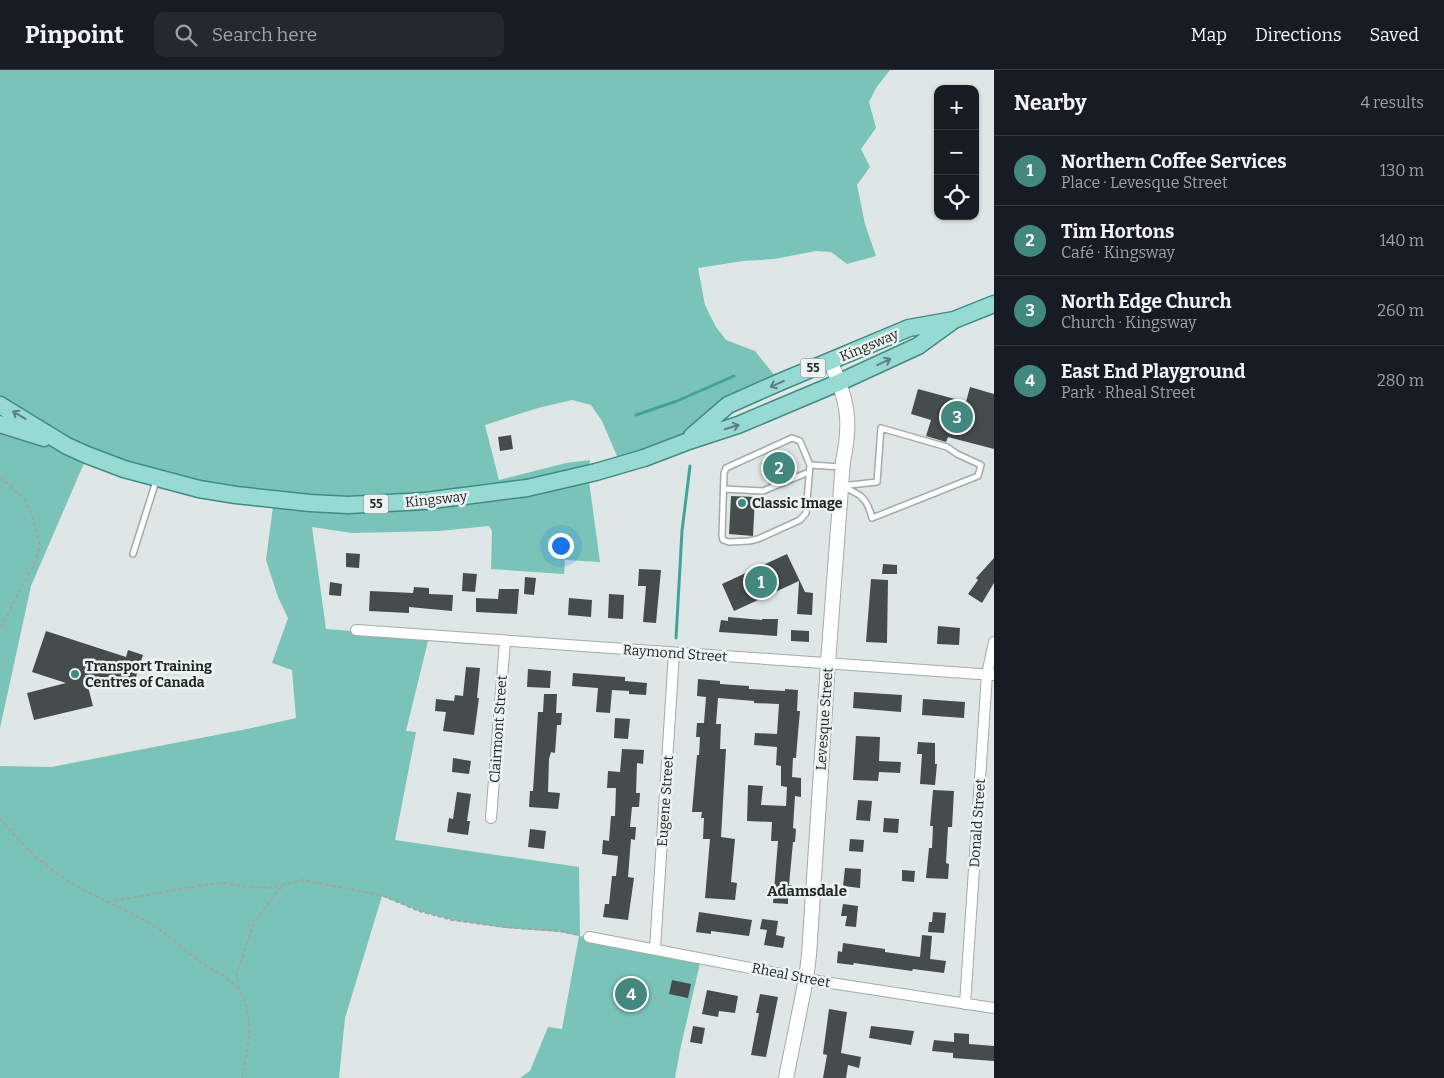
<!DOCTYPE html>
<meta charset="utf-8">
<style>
body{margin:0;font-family:Bitter,serif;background:#242831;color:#f1f3f6}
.controls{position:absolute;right:15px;top:15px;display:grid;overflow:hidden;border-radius:10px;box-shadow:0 1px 4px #0004}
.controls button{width:45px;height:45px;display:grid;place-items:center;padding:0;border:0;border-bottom:1px solid #363941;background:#171b24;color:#f1f3f6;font:25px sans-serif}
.you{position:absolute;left:560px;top:475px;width:18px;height:18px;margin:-12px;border:4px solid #fff;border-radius:50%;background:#1a73e8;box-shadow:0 0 0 8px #1a73e833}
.badge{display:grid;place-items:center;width:32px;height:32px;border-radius:50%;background:#42887f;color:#fff;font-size:16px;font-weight:700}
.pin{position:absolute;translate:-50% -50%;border:2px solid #fff;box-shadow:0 1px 5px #0006}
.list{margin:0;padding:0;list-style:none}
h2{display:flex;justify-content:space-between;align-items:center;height:65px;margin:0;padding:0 20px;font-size:21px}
h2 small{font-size:16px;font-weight:400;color:#9ea1a6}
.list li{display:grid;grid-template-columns:32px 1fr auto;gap:15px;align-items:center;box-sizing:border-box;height:70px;padding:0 20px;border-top:1px solid #363941}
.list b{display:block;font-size:19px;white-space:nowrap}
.list p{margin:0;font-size:16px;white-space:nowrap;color:#9ea1a6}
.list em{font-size:16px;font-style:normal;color:#9ea1a6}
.icon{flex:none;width:28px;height:28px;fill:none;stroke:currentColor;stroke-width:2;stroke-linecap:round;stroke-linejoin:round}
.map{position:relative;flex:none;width:994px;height:1008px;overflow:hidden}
header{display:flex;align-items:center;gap:30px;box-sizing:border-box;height:70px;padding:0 25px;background:#171b24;border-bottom:1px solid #363941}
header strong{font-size:24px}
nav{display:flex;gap:28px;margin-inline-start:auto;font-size:18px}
.search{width:350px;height:45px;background:#242831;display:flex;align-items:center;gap:12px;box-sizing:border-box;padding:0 18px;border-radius:10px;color:#9ea1a6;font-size:19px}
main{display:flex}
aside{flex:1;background:#171b24}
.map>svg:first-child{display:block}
</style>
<header>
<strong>Pinpoint</strong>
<div class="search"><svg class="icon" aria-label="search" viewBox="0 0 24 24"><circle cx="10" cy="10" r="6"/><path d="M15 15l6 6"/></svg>Search here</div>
<nav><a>Map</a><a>Directions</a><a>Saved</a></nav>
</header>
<main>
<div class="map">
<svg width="994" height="1008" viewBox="0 0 994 1008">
<rect width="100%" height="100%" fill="#dee7e5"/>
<path fill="#7ac3b9" d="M0,0H890L876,18L869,32L876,58L861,79L870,97L857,115L865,154L876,186L847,194L831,182L816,181L774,189L743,191L698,198L705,235L716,257L726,270L755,281L780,312L728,335L686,372L644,388L617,386L602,351L591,335L572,330L538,338L485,355L499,410L566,393L590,390L588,404L600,492L565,490L564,504L491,499L492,461L489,456L439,461L352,463L312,457L326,559L429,567L406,661L416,662L395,770L579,797L580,866L701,889L680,980L675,1008H520L530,1001L548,957L562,959L579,866L560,862L505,858L452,850L419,841L382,826L345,948L339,1008H0V696L51,697L247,659L296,648L292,600L272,593L288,548L278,527L266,490L274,429L88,384L31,516L0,658Z"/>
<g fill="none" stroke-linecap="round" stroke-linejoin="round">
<path stroke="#42a499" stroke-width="3" d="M636,345L677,331L734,306
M676,568L682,461L690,396"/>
</g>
<path fill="#454c4b" d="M970,317L994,324V379L948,367L946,372L926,366L931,350L911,344L918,319L966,332Z
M511,365L513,379L500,381L498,367Z
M788,382L797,402L769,414L761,393Z
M731,426L755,427L753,466L729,464Z
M346,483L360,484L359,498L346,497Z
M787,484L805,522L813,523L812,545L797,544L799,511L734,541L722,514Z
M994,488V513L982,533L968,524L978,510L976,508Z
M883,494L897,495V504H882Z
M639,499L661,500L656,553L643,552L646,516H638Z
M463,503L477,504L475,522L462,521Z
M525,507L536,508L534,525L524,524Z
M871,509L888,510L887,573L866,572Z
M330,512L342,514L341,526L329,525Z
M414,517L429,518V524L453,525L452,541L409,537V543L369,541L370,521L413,523Z
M499,519H519L517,544L476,542V528L498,529Z
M609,524L624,525L623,549L608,548Z
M569,528L592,530L591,547L568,545Z
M728,547L762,550V549H778L777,566L719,562L721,550L728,551Z
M938,556L960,558L959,575L937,574Z
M791,560L809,561V572L791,571Z
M46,561L126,587L128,580L143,585L134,613L109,605L107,613L85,605L93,636L34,650L27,623L66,613L32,602Z
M466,597L480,598L477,628H479L474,665L443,661L446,642L435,641L436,629L454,631L455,625L463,626Z
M528,599L551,601L550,618L527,617Z
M573,603L625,607V611L647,613L646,625L629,624V621L612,620L610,643L596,642L598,618L572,616Z
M698,609L720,611V614L749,616V619L785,621V619L798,620L797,641H800L798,663L796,688H793L792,707L801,708V727L795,726L793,758L796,759L795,772H793L789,815H792L791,827H788V834L773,833L778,771H771L772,752L747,751L748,715L763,716L761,735L786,736L787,717L781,716V696L776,695L777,677L754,675L755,663L777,664L779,634L754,633V631L718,628L716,654H721L720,679H726L721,767L735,769L731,812L737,813L735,830L705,828L710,769H703L704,748H701L702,742H692L697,685H699L700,667H696L697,653H704L706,627L697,626Z
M854,622L902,625L901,642L853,638Z
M544,624H557L556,643H562L561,655H557L555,683L551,682L549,689L548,722L560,723L558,739L529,737L530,721H533L538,642H543Z
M923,629L965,632L964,648L922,645Z
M615,648L630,649L628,669L614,668Z
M856,666L880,667L879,691L901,692L900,703L879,702L878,711L853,710Z
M918,672L935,673V694H937L935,715L920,714L922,684H917Z
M622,679L644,680L643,694L637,693L636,723H640L639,737H632L630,757H636L635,770L631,769L628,807L634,808L628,850L603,847L605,834H609L612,806H616L618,786L602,784L603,770L609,771L611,746H615L616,718H607L608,701L620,702Z
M453,688L471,691L469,704L452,702Z
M933,720L954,721L952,757H948L946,793L949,794L948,809L926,808L929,778H932L933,756H930Z
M457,722L471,724L467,751H470L468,765L447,762L449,748L453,749Z
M858,730L872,731L870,751L856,750Z
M884,748L899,749L898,763L883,762Z
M530,759L546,761L544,779L528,777Z
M850,769L864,770L863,782L849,781Z
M845,798L861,799L860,818L843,816Z
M902,800L915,801L914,812L902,811Z
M843,834L858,836L856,857L845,856L847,846H841Z
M699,842L752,850L749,866L711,861V864L696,862Z
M933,842L946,843L944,863L928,862L929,852H932Z
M762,849L778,851L776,865L785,867L783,878L764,875L767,860L760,859Z
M922,865L932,866L930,889L946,891L944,903L913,899L912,901L854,893L853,895L837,893L838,881L842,882L843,873L885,879V882L920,887Z
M672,910L691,914L688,928L669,924Z
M707,920L738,926L735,943L719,941L718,947L702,944Z
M760,924L778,927L766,987L751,985L759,943H756Z
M829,939L847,942L841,983L861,987L859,998L848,995L846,1008H823L827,985L823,984Z
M693,956L705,958L702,974L690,972Z
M871,956L914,961L911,975L869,968Z
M954,963L969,964V974L994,976V991L953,988V983L932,981L934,970L954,972Z"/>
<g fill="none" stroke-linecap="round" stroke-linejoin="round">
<g stroke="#a2aba9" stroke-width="8">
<path id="service" d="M881,358L947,377L957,384L981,395L978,406L872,448C867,427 860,424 841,416L877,412Z
M792,368L800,371L810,395L806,443L800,450L758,469L749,471L729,472L723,470L722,466L724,403L726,398Z
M810,395L842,397
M724,419L763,421L809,402
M807,435L838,438
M133,484L156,411"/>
</g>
<g stroke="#a2aba9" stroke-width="12">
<path id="minor" d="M356,560L994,605
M491,748L505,571
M589,867L818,911L994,938
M655,879L674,583
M965,934L987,604L994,572"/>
</g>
<g stroke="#a2aba9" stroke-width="16">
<path id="tertiary" d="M786,1008L806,909L809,885L828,593L843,391C852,350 847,328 830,291"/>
</g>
<g stroke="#418b83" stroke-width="19">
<path id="primary" d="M0,335L67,376L87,385L124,399L199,419L236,425L310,433L348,435L425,431L527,418L596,402L644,388L686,372L738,355L840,312L918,276L954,250
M0,354L44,368
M692,366L728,335L780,312L909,258L954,250L994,234"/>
</g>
<path stroke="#9fa6a5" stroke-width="2" stroke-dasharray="4 2.5" stroke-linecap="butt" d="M0,407L25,430L30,438L40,475L36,490L0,559
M0,748C20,774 45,797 73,814C98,829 126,839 151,854C168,864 180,877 196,889C214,903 234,906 244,929C254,954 247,983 242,1008
M108,832L203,815L225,813L248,817L270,818L302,810L381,825L419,841L452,850L505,857L560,861L579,865
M239,919L237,903L250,865L256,849L283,815"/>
<use href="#service" stroke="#fff" stroke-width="5"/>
<use href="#minor" stroke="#fff" stroke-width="10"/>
<use href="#tertiary" stroke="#fff" stroke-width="14"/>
<use href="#primary" stroke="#97dad3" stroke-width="16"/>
</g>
<defs><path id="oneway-shaft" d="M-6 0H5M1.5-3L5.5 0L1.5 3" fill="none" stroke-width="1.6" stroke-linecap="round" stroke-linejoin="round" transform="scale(1.25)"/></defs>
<g stroke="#5d807c">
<use href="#oneway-shaft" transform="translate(884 292) rotate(-25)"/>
<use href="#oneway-shaft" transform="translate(777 314) rotate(156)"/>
<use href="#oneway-shaft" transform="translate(19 345) rotate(-149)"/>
<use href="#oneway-shaft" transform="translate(732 357) rotate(-18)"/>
</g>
<g fill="#42887f" stroke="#ebf4f3" stroke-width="2">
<circle cx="742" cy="433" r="5"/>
<circle cx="75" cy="604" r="5"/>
</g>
<g text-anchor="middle" stroke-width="5" stroke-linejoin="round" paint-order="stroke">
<g fill="#ebf4f3" stroke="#5f6463" stroke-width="1">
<rect x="800.5" y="288.5" width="25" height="19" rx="4"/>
<rect x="363.5" y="424.5" width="25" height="19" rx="4"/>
</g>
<g font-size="12" font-weight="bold" fill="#232625">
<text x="813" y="302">55</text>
<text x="376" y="438">55</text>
</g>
<g font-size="14" fill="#232625" stroke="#ebf4f3">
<text transform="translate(869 275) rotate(-23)" y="5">Kingsway</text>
<text transform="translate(436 429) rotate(-6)" y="5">Kingsway</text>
<text transform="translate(675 583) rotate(4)" y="5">Raymond Street</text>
<text transform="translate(824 649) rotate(-86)" y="5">Levesque Street</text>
<text transform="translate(498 659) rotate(-86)" y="5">Clairmont Street</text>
<text transform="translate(665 731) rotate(-86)" y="5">Eugene Street</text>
<text transform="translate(977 753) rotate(-86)" y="5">Donald Street</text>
<text transform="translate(791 905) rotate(11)" y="5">Rheal Street</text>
</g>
<g font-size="14" font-weight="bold" fill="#232625" stroke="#ebf4f3" text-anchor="start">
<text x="752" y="438">Classic Image</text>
<text x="85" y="601">Transport Training<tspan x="85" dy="16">Centres of Canada</tspan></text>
</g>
<g font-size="15" font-weight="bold" fill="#232625" stroke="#ebf4f3">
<text x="807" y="826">Adamsdale</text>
</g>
</g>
</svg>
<div class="controls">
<button>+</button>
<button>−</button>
<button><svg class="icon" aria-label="locate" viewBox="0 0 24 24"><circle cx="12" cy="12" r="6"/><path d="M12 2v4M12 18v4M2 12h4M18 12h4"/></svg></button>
</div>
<div class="you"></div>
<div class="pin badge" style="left:761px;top:512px">1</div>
<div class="pin badge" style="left:779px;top:398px">2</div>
<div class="pin badge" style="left:957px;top:347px">3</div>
<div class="pin badge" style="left:631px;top:924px">4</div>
</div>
<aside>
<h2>Nearby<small>4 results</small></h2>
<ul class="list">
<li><span class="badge">1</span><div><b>Northern Coffee Services</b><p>Place · Levesque Street</p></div><em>130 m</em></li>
<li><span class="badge">2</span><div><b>Tim Hortons</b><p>Café · Kingsway</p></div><em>140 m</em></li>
<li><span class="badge">3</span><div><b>North Edge Church</b><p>Church · Kingsway</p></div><em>260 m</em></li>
<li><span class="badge">4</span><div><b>East End Playground</b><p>Park · Rheal Street</p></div><em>280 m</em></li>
</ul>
</aside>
</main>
